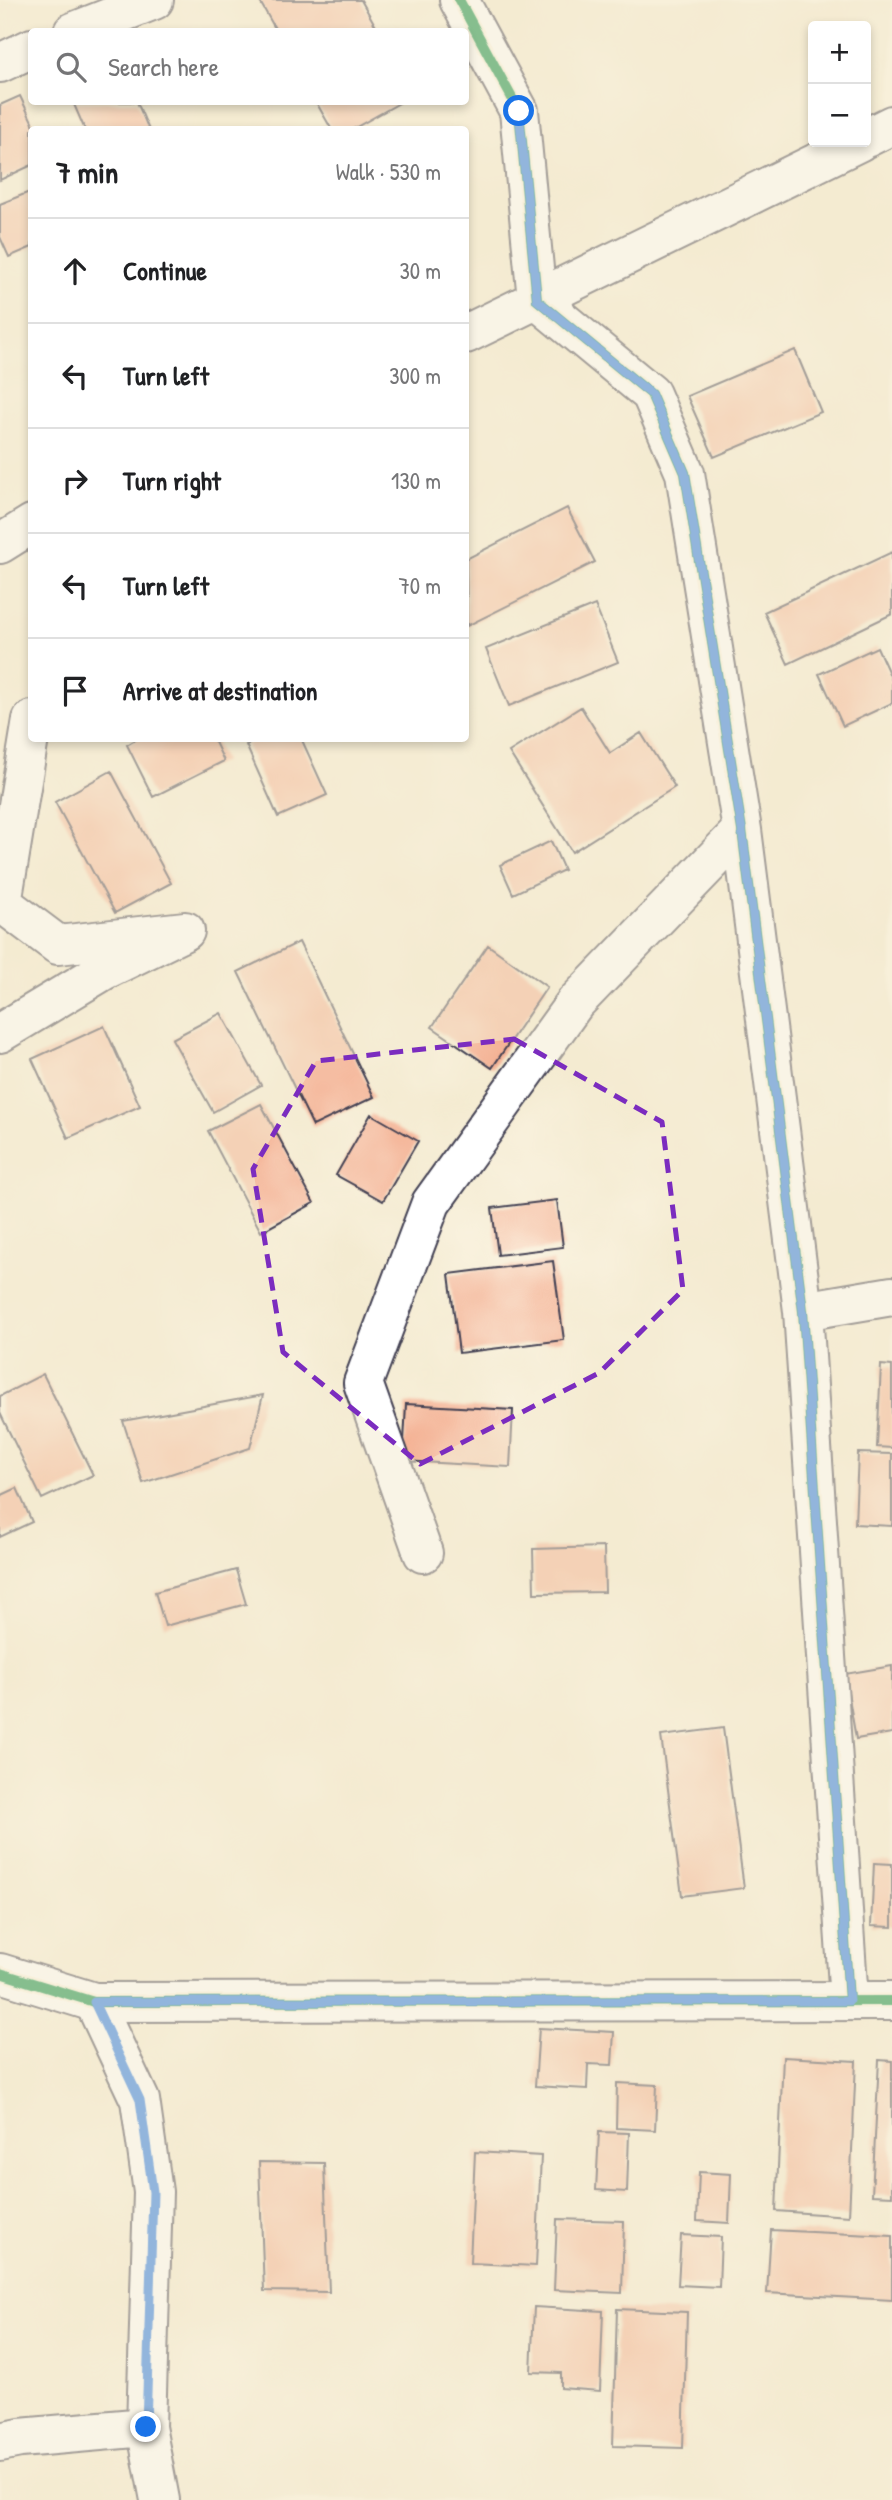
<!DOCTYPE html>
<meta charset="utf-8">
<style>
body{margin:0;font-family:"Patrick Hand",sans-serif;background:#f2f2f2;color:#202124}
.controls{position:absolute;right:21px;top:21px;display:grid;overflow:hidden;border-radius:7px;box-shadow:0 4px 10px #0003}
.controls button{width:63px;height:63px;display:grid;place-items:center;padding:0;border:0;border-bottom:2px solid #e0e0e0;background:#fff;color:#202124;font:35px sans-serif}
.stop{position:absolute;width:21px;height:21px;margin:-16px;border:5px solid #1a73e8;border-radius:50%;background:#fff}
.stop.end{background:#1a73e8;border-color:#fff;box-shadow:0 2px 7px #0008}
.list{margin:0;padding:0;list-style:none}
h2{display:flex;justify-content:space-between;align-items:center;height:91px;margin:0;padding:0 28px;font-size:30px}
h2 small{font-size:23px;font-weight:400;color:#757577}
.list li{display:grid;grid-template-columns:46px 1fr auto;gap:21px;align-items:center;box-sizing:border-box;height:105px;padding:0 28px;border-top:2px solid #e0e0e0}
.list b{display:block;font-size:26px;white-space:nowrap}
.list em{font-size:23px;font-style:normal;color:#757577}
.icon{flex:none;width:38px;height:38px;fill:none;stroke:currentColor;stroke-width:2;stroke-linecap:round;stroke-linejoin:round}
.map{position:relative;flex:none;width:892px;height:2500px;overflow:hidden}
.search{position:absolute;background:#fff;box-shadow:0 4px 10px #0003;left:28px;top:28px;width:441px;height:77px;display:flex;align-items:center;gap:18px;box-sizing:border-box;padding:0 24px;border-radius:7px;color:#757577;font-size:26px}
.panel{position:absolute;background:#fff;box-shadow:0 4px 10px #0003;left:28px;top:126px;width:441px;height:616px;border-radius:7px}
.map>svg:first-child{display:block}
</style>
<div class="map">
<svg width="892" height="2500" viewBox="0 0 892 2500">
<rect width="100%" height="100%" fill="#fcf5e5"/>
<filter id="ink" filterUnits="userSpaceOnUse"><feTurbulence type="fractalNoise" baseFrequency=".0143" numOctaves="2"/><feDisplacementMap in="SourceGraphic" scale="14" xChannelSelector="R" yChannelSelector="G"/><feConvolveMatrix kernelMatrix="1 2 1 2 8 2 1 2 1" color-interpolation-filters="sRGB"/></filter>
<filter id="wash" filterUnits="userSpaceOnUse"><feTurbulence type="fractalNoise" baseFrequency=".00686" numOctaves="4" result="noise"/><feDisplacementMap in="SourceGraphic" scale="28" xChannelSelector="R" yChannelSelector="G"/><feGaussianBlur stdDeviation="1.57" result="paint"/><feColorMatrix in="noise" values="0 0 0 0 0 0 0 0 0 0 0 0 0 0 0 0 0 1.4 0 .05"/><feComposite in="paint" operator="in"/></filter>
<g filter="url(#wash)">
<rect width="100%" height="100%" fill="#f4ebd1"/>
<g id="blocks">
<path fill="#f4b295" d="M259,0H361L379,32H277Z
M20,96L36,130H32V165L0,180V105Z
M73,102H137L149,130H85Z
M316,102H401L351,130H332Z
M32,191V247L9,257L0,237V204Z
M795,350L821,412L714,457L687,396Z
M567,508L595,562L467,626L466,559Z
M892,552V614L788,664L764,612Z
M595,605L618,662L509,706L486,649Z
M877,647L892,680V703L843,726L819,674Z
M581,707L610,753L641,733L675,787L572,852L509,752Z
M139,738H213L224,761L153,797L127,745Z
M260,738H301L327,795L278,817L246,745Z
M111,771L171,883L115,913L55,802Z
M551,841L564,870L513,894L500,865Z
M299,942L374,1097L313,1126L238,972Z
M488,945L547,987L492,1068L432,1027Z
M221,1013L261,1085L213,1112L172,1039Z
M104,1026L140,1106L68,1138L32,1059Z
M261,1104L314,1203L261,1232L208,1131Z
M371,1114L418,1141L383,1201L336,1175Z
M557,1200L563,1247L498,1255L492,1208Z
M553,1261L564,1340L459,1353L449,1274Z
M881,1365L892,1366V1448L877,1447Z
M43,1374L93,1475L42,1499L0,1413V1396Z
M263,1395L250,1448L143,1483L123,1421Z
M406,1404L513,1410L510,1467L403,1461Z
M858,1453L892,1454V1526L855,1524Z
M17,1488L32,1522L0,1537V1496Z
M604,1547L605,1592L534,1593L533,1549Z
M236,1570L246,1604L165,1626L155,1592Z
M892,1666V1733L856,1739L845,1674Z
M723,1728L744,1888L682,1896L661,1736Z
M874,1863L892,1864V1927L871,1926Z
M539,2028L614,2032L612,2065L588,2064L587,2089L535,2086Z
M783,2057L856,2061L849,2216L776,2211Z
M879,2060L892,2061V2196L872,2195Z
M617,2083L657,2085L655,2130L616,2128Z
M599,2132L629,2133L627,2192L596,2190Z
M475,2152L541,2156L536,2266L470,2263Z
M259,2162L324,2163L329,2292L264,2291Z
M699,2172L731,2174L729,2223L697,2221Z
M557,2219L624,2221L622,2293L554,2290Z
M771,2230L892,2236V2300L767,2293Z
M681,2235L721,2237L719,2287L678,2285Z
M534,2307L603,2311L600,2391L561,2388V2373L531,2372Z
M617,2309L687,2312L683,2448L613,2446Z"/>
</g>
</g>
<g filter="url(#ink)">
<use href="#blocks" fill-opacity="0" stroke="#424052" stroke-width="2"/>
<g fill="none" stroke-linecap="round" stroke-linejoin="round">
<g stroke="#424052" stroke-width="42">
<path id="street" d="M459,0L519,111L537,300L651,394L685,473L742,830L803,1311L849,2001
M73,32L154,0
M0,63L32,48
M866,138L892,125
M466,334L859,142
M0,544L32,524
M0,1033L103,971L185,931L58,945L2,903L32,720
M803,1311L892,1296
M423,1553L363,1383L431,1203L575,1003L742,830
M94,2002L140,2100L153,2192L146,2427L160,2500
M0,2442L20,2438L146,2427"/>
</g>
<g stroke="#424052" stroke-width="42">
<path id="secondary" d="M0,1973L94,2002L892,2001"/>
</g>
<use href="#street" stroke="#fff" stroke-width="38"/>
<use href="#secondary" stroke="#fff" stroke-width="38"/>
<g stroke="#fcf5e5" stroke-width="15">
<path id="cycleway" d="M459,0L519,111L537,300L651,394L685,473L742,830L803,1311L849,2001
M0,1973L94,2002L892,2001"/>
</g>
<use href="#cycleway" stroke="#00873e" stroke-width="10"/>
</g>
</g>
<g fill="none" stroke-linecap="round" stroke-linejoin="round" filter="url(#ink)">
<path stroke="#1a73e8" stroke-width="9" d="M146,2427L153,2192L140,2100L94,2002L849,2001L803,1311L742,830L685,473L651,394L537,300L519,111"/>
</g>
<path d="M0 0H892V2500H0ZM514,1039L662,1122L683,1290L599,1373L420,1464L283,1352L253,1169L316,1061Z" fill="#f4ebd1" fill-opacity=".55" fill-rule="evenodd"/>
<path fill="none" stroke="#7b2cbf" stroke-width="5" stroke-dasharray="14 9" stroke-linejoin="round" d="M514,1039L662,1122L683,1290L599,1373L420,1464L283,1352L253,1169L316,1061Z"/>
</svg>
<div class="controls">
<button>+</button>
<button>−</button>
</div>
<div class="stop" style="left:519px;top:111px"></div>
<div class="stop end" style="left:146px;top:2427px"></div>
<div class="search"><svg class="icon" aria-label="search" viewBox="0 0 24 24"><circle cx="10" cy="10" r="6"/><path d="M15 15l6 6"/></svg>Search here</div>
<section class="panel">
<h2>7 min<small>Walk · 530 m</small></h2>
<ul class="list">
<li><svg class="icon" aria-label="ahead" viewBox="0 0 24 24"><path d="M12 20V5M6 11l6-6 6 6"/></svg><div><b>Continue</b></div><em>30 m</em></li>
<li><svg class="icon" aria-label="left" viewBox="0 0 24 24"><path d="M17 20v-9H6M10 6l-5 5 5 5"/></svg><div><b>Turn left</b></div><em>300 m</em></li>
<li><svg class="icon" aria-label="right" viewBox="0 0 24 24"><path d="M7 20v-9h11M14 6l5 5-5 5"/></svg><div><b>Turn right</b></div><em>130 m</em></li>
<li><svg class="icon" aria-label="left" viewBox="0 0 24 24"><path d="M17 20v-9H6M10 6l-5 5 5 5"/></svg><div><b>Turn left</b></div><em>70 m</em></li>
<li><svg class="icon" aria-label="arrive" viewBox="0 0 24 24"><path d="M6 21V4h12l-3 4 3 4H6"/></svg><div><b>Arrive at destination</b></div></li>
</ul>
</section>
</div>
